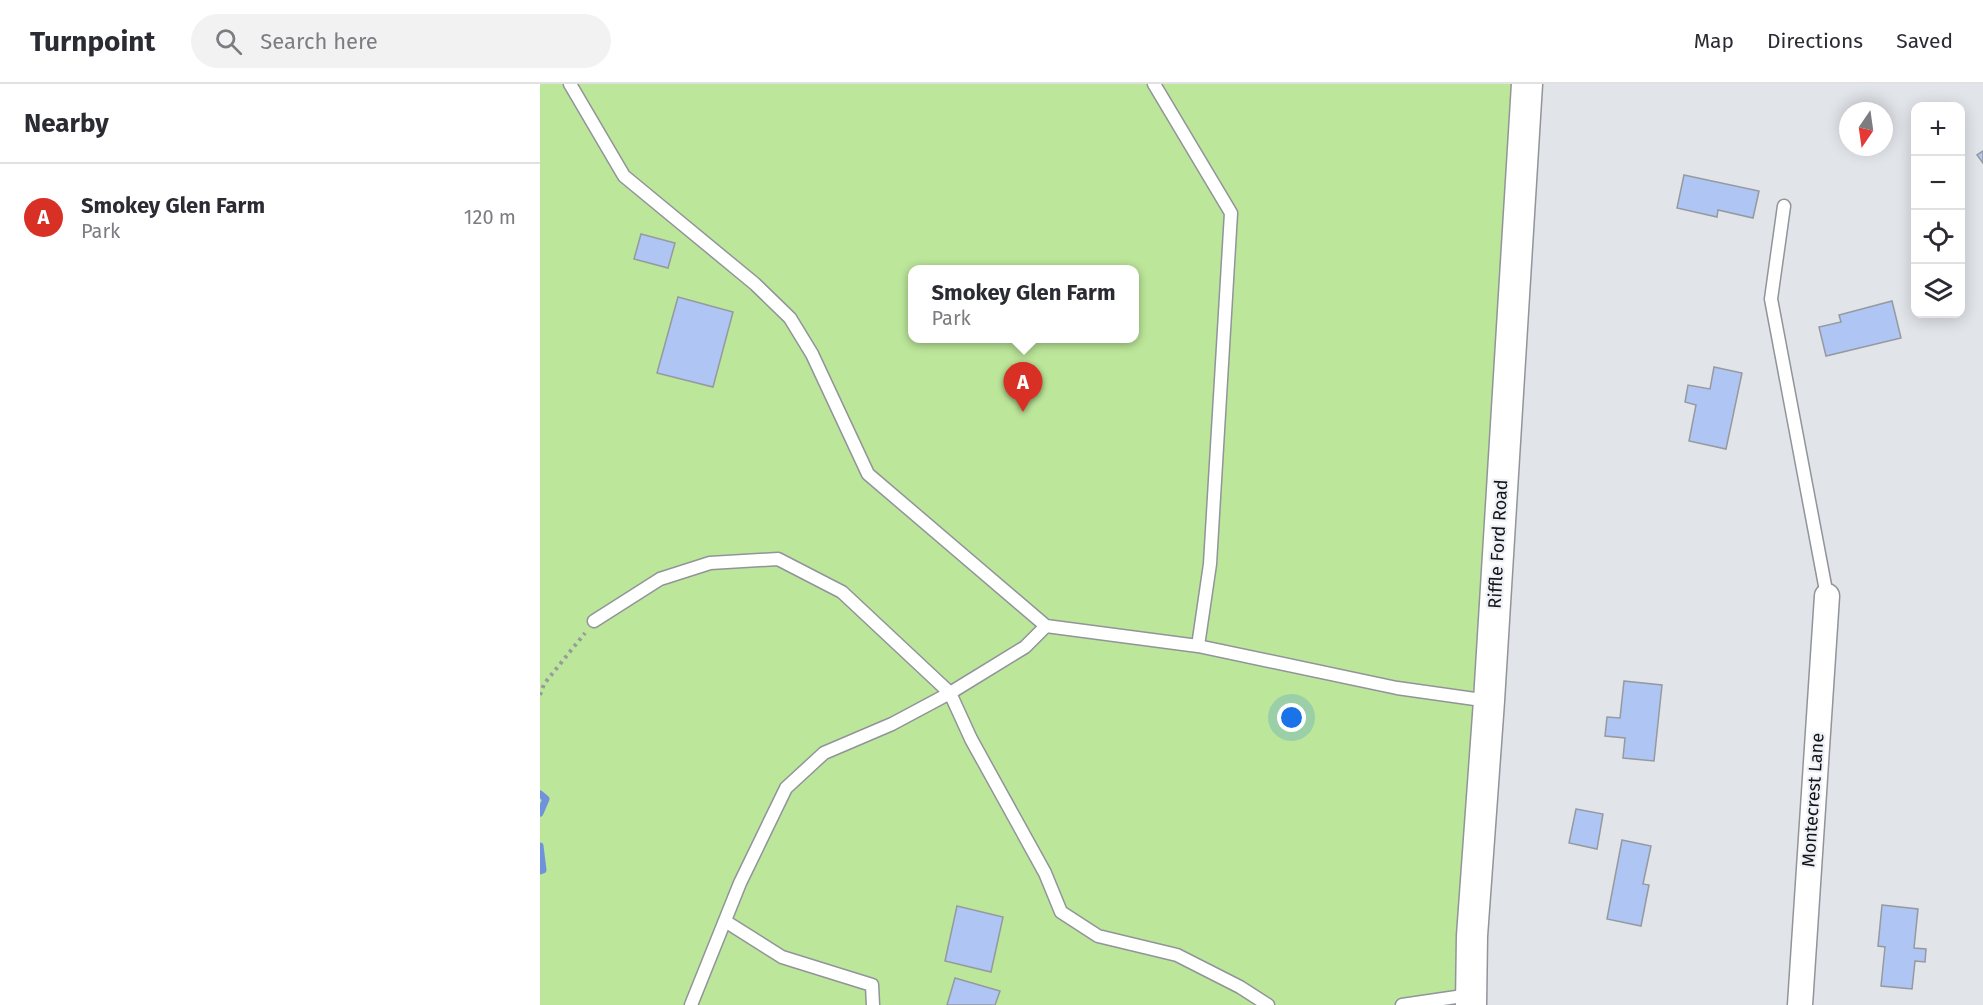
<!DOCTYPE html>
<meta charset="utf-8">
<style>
body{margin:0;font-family:"Fira Sans",sans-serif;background:#f2f2f3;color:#2b2b33}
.controls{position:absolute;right:18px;top:18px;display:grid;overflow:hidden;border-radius:12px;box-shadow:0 3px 15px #0003}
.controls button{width:54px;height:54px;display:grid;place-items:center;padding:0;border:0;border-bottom:2px solid #e1e1e2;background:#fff;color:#2b2b33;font:30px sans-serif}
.compass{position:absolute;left:1299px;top:18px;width:54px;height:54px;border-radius:50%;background:#fff;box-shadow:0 3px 15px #0003;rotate:193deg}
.you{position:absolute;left:752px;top:634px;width:21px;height:21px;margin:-15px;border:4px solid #fff;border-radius:50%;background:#1a73e8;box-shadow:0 0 0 9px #1a73e833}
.badge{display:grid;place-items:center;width:39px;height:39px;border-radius:50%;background:#d93025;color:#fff;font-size:20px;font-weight:700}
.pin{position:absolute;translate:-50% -50px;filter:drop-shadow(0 2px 3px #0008)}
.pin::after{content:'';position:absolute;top:32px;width:21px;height:18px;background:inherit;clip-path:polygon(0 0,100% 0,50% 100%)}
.popup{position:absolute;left:368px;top:181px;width:231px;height:78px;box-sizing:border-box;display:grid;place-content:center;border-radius:12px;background:#fff;filter:drop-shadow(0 2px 4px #0005);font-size:20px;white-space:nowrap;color:#7c7c81}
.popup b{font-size:22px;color:#2b2b33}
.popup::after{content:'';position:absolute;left:50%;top:100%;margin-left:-12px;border:12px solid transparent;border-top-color:#fff}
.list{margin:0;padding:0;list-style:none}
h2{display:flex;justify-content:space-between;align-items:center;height:78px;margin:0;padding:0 24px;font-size:26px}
h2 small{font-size:20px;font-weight:400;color:#7c7c81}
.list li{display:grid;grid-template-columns:39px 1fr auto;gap:18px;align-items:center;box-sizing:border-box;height:108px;padding:0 24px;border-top:2px solid #e1e1e2}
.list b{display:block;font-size:22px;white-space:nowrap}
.list p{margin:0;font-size:20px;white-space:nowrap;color:#7c7c81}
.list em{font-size:20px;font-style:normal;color:#7c7c81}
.icon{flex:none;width:33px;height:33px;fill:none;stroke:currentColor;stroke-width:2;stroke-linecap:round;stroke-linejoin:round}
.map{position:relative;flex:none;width:1443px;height:921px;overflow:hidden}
header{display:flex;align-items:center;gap:36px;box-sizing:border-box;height:84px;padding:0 30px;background:#fff;border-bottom:2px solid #e1e1e2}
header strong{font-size:28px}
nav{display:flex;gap:33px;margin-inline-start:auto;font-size:21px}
.search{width:420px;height:54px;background:#f2f2f3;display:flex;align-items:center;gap:15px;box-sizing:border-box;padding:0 21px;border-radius:33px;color:#7c7c81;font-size:22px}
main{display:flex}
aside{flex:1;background:#fff}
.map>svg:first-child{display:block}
</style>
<header>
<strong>Turnpoint</strong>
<div class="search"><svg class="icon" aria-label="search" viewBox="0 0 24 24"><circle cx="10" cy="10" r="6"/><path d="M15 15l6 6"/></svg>Search here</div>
<nav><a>Map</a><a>Directions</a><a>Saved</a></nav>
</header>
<main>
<aside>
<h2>Nearby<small></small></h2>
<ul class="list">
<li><span class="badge">A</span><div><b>Smokey Glen Farm</b><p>Park</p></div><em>120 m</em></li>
</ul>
</aside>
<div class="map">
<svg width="1443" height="921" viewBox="0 0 1443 921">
<rect width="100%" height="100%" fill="#e1e4e9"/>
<path fill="#bce699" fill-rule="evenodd" d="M0,0H983L931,921H0ZM372,186H594V254H372Z"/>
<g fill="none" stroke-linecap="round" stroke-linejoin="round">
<path stroke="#6f92db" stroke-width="7" d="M0,710L6,715L0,729
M0,762L3,786L0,787"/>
</g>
<path fill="#afc5f3" stroke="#96999e" stroke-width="1.5" d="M1443,67V79L1437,71Z
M1144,91L1219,107L1213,134L1178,126L1177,133L1137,124Z
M101,150L135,159L128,184L94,175Z
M138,213L193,228L173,303L117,289Z
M1352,217L1361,254L1286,272L1279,243L1301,238L1299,231Z
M1174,283L1202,289L1186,365L1149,357L1156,321L1145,318L1148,301L1170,305Z
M1084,597L1122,601L1114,677L1083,674L1085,654L1065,652L1067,633L1080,634Z
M1036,725L1063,730L1057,765L1029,759Z
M1082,756L1111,762L1103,800L1109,801L1101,842L1067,835Z
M1342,821L1378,825L1374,864L1386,865L1385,878L1375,877L1372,905L1341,902L1345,863L1338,862Z
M417,822L463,833L451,888L405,877Z
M415,894L460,907L455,921H407Z"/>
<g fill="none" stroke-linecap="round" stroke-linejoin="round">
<g stroke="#919499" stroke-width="15">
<path id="service" d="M30,0L84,92L215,200L250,234L272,270L328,390L506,542
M614,0L691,129L670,480L658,562L506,542L485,563L410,609L431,655L505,789L521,828L558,852L637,871L700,903L728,921
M1244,122L1231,215L1287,512
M54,537L120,495L170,479L238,475L302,508L410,609L352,640L284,669L246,704L200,799L151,921
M658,562L857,604L949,617
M185,837L242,873L332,901L333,921
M862,921L930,911"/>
</g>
<g stroke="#919499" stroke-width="27">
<path id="minor" d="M1260,921L1287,512"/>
</g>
<g stroke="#919499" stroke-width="33">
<path id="tertiary" d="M931,921L932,852L949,617L987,0"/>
</g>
<path stroke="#989a9e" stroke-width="4" stroke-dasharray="3 4.5" stroke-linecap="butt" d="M0,611L4,600L45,549"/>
<use href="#service" stroke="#fff" stroke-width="12"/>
<use href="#minor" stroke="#fff" stroke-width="24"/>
<use href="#tertiary" stroke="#fff" stroke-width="30"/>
</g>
<g text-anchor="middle" stroke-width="4.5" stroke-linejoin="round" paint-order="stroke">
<g font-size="18" fill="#131416" stroke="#eef1f7">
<text transform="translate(958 460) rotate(-87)" y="6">Riffle Ford Road</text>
<text transform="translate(1273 716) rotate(-86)" y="6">Montecrest Lane</text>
</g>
</g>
</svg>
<div class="controls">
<button>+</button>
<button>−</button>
<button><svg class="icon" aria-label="locate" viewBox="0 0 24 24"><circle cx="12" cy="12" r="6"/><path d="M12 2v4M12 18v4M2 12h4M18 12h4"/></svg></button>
<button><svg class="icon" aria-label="layers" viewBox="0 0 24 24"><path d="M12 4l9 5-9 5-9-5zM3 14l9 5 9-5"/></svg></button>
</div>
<svg class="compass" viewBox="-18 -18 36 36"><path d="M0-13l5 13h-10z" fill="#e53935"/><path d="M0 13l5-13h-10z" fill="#7c7c81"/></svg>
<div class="you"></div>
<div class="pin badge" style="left:483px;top:328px">A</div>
<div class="popup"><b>Smokey Glen Farm</b>Park</div>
</div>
</main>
